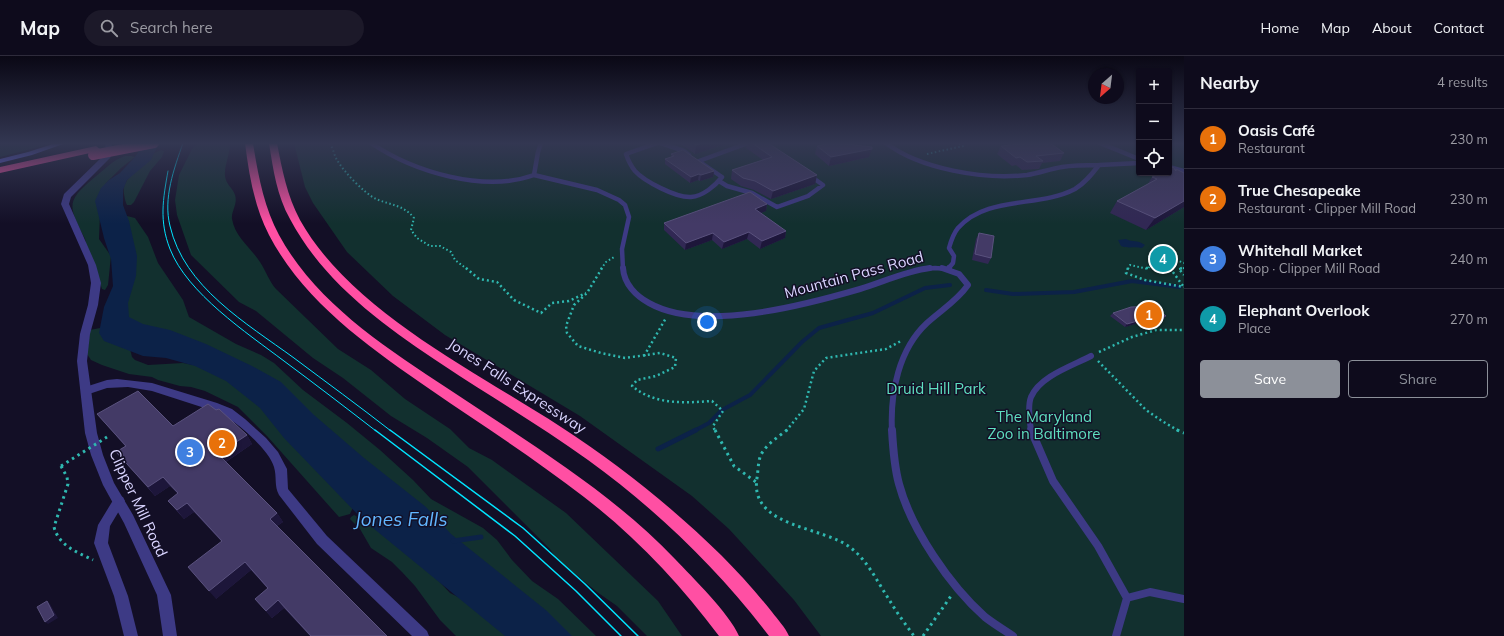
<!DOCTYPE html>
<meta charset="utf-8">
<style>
body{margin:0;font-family:Mulish,sans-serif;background:#1c1929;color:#f1f3f6}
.controls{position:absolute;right:12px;top:12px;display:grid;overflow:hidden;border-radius:4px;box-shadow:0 1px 3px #0004}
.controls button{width:36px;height:36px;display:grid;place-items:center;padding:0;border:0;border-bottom:1px solid #2e2b3b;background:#0e0b1c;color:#f1f3f6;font:20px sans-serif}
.compass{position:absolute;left:1088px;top:12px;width:36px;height:36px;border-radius:50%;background:#0e0b1c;box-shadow:0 1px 3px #0004;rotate:208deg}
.you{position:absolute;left:707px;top:266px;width:14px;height:14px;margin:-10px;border:3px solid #fff;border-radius:50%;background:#1a73e8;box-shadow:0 0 0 6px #1a73e833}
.badge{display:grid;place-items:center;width:26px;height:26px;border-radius:50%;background:#8c9099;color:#fff;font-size:13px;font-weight:700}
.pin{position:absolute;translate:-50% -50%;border:2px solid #fff;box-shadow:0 1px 4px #0006}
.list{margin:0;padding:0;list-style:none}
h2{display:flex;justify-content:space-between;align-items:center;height:52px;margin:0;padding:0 16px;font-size:17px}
h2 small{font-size:13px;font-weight:400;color:#9b9ba3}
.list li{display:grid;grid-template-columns:26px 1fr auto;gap:12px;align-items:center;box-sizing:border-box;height:60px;padding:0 16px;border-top:1px solid #2e2b3b}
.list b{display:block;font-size:15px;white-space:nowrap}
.list p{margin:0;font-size:13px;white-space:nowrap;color:#9b9ba3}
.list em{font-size:13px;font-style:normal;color:#9b9ba3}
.actions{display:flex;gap:8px;padding:12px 16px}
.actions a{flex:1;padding:9px 0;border:1px solid #8c9099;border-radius:4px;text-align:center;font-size:14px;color:#8c9099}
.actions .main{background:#8c9099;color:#fff}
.icon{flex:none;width:22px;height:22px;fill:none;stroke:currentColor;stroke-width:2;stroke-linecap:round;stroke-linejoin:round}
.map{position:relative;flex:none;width:1184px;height:580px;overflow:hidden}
header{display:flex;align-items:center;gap:24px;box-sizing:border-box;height:56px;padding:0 20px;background:#0e0b1c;border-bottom:1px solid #2e2b3b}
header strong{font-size:19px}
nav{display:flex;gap:22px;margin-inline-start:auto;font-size:14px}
.search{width:280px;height:36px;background:#1c1929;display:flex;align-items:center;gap:10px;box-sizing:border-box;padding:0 14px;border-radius:22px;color:#9b9ba3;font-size:15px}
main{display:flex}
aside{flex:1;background:#0e0b1c}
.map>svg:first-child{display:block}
</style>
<header>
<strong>Map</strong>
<div class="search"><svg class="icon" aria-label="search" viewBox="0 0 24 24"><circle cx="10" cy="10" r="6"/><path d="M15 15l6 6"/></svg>Search here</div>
<nav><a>Home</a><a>Map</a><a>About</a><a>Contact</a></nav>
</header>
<main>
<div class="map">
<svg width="1184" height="580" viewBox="0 0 1184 580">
<rect width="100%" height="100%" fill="#130f26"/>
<path fill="#12302f" d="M0,87H54L0,101Z
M198,87H230C230,98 224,111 225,120C226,129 233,132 235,139C238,148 231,155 232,163C235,181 251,192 260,206C266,215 269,225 276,233L338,293L371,314L405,343L450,373L469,392L492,404L566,457L658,545L682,580H647L617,550L597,536L556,502L550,493L468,411L427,382L391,360L343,322L313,302L256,255L239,246L191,199L177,159L175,144L179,119L192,93Z
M294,87H1139V117H1169V87H1184V580H821L794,544L729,473L692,440L580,360L445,279L393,240L347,196L313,147L305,131Z
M161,94L164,95L162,101L150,115L134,146L131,149H127C125,145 123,135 124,131C127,120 150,97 161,94Z
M125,100H131L135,101L121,112L106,127L96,147L100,158L99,183L111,200L108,229L105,234L102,233C98,219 90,207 87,193C86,189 86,184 84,181C68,149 66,145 95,121C105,113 113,104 125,100Z
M123,159L135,162L148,181L158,207L183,244L189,261L236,288L261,299L274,307L303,334L347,367L380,394L413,424L431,443L483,472L497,484L512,504L532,525L558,543L596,580H539L298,362L128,272Z
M105,271L130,293L132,301L135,304L148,309L183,307L198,310L243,328L354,449L350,458L339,461L267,380L238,351L205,335L191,331L180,330L158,324L152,321L129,318L102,309L91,304L87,298L90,274Z
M354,459L367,466L435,521L450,537L472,548L511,580H456L440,564L415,530L402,516L392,506L371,492L360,473L350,463L351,461Z"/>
<path fill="#0c2248" d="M145,87H159L151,104L127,124L123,134V149L129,165L137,200L136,220L128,247L129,261L143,268L170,274L206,288L252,310L281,326L314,359L364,402L426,451L451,478L547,555L572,580H505L362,463L284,382L260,352L226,325L195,310L166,302L143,300L104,285L99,277L104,251L113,230L111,203L104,182L95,145L101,132L109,124L120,117L134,102Z
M1126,183C1134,187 1136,183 1145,189L1142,192C1134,190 1129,193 1121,190L1118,184Z"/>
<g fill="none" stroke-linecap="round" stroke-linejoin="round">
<path stroke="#0c2248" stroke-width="4" d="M986,234L1013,238L1074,236L1132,225L1180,231
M694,375L709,367L722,354L750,339L802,286L819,272L873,257L925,232L950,229"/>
<path stroke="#0c2248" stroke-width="5" d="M658,393L696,374
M453,485L481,481"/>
<path stroke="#2fb8b0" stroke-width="2" stroke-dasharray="1.5 2.5" stroke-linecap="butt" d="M330,87C333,92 334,99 337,104C344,116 364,137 376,143C390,149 404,149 414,162L411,174L417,182L430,190H440L451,196L455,204L467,213
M927,98L963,90L958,87
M1163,204L1170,213
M601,213L606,206L614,201
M1128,213L1130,209L1148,213L1151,208L1149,201C1160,195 1173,203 1184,207
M1179,213L1184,212"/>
<path stroke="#2fb8b0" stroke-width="2.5" stroke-dasharray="2 3" stroke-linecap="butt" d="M466,212L479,223L497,226L514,244L541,257L552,247L569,245L586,237
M602,212L587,237L574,249L566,270L567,277L578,290L601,297L625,302L660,297L676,302L675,311L656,320L637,324L632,330C655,349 683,347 712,345L723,355L713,370L715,375
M1128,212L1126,217L1145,224L1184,231
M1146,212H1148
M1170,212L1183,230
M1182,212L1179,213L1184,219
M1099,296L1132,281L1156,274H1184
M644,300L666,262
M1098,305L1146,354L1162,365L1179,375
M786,375L804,353L814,315L826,302L886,293L901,285"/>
<path stroke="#2fb8b0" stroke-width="3" stroke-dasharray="2.5 4" stroke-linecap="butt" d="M715,374L734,410L756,426
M787,374C778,381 764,390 760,401C758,408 758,416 757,422C749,472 824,470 851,492C868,505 878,527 890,545C897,557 906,569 914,580
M1177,374L1184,377
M61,410L67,421L68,428L54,471C59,490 77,496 93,504
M923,580L951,540"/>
<path stroke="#3d3a85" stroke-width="4.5" d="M371,87C414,116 484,137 534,119L538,96L541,87
M657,87L626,98C628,104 631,110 635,115C644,125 676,142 691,141C703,140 715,130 722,121L700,106
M661,87L684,95L689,99
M886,87C920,113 984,124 1027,119C1039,117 1050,113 1062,111C1074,109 1087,109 1099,109
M1100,87L1139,103
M699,105L748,87
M1169,111L1184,115
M534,119L597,134L619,144L625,149L629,161L622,193L623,213
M719,125L727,130L752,137L777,151L808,140L823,129L809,119
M923,213L935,212L947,213
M948,213L953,207L954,200L949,192C951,185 953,178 958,172C987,139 1039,152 1075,133C1085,127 1092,118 1099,109L1139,107"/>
<path stroke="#3d3a85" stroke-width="6" d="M623,212C624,228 636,240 649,247C702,277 805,249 860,233C883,226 906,215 930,212
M948,214L949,212
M892,375C890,336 899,293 927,267C941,254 957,245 968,229L959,218L942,212
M1031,375C1030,365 1027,351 1031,341C1040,320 1072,310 1091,300"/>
<path stroke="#3d3a85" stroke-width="8" d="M892,374C893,392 894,410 899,428C911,473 950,530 985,561C994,568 1004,574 1013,580
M1031,374L1053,425L1098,490L1127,542
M1116,580L1127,542L1150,536L1184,543"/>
<path fill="#3d3a85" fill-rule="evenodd" d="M117,323L152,327L217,347L232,353L245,363L266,382L278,396L287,413L288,433L327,480L427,575L429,580H412L317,488L279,439C274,430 277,421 274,411C269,393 234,363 217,356L152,335L128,331L107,332L86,339L82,338L81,335L82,332L107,324Z
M119,440L123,441L125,445L110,470L108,487L128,540L138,580H124L114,540L94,487L98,469L115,441Z"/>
<path fill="#3d3a85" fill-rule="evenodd" d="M105,87H111L114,95L110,102L71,141L69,148L96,209L101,227L98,249L90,278L87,305L97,377L103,399L114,427L133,459L171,539L177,580H163L157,539L124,467L103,429L91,399L85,377L77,305L80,278L88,249L91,227L88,209L61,148L64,138L104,99L106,95Z"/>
<path fill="#6f6bff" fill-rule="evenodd" d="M56,87H66L32,99L0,107V103L28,96Z"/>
<path fill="#ff4fa3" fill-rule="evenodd" d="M245,87H253C258,119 264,151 279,179C316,247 385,291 447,332C526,385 609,434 675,503C693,522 729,557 739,580H719C680,528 636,481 584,441C535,403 482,369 431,334C370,292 304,246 269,179C254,150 249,118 245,87Z
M269,87H277C282,113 287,140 300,164C351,255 475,315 561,371C618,408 672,451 721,499C739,517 756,536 772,556C778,564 785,571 789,580H769C718,513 657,454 588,404C541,370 491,341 443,309C384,270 324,227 290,163C277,140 273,113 269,87Z
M96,90L100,93L99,95L0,117V111Z"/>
<path stroke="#00e5ff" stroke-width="1" d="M183,87C174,113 163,142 170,170C184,231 246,267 294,302C326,326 359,350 391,375
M168,115C163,143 159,165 170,193C187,237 247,277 284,305C315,328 345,351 376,375"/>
<path stroke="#00e5ff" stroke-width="1.5" d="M375,374L515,480L576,535L621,580
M390,374L523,472L585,528L638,580"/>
<path stroke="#2fb8b0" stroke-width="3" stroke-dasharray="2.5 4" stroke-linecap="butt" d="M61,410L107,381"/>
<path stroke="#ff4fa3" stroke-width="10" d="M93,99L154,87"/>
</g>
<path fill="#312854" d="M680,87H728L695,98Z
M747,87H768L817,119L815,128L771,143L754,134L741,130L731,123L732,114L763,104L746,92Z
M817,90L869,101L829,110L815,98Z
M1001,90L1064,97L1060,105L1042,107L1039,113L1022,114L1016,109L1012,110L997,98Z
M671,98L714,115L713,121L700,125L698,124L690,127L665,108V103L671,101Z
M1161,117L1184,151L1146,174L1110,157L1117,145L1148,128L1152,121Z
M767,148L766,155L761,157L786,175L785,182L760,193L747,183L722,193L712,184L685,194L664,174V167Z
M979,177L991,202L988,208L972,204L976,183Z
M1113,257L1166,260L1163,264L1145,265L1125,271L1110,260Z
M216,354L247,379L252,388L226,406L277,457L283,466L277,470L387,580H310L284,552L272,562L255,543L268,533L251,514L216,543L221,485L194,456L184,463L175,453L168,445L178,438L170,430L155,440L116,396L125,390L97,358L173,370Z"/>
<path fill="#1d163a" d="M703,87H728L695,98L696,89Z
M872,93L869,101L829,110L831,101Z
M714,115L713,121L700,125L701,119Z
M699,118L698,124L690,127L691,121Z
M817,119L815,128L771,143L773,135Z
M1184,145V151L1146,174L1155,162Z
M767,148L766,155L753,160L755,153Z
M786,175L785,182L760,193L762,185Z
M749,176L747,183L722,193L724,186Z
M713,177L712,184L685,194L686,187Z
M1148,262L1145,265L1125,271L1127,268Z
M247,379L252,388L224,407L218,398Z
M163,421L170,430L155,440L148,431Z
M187,447L194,456L184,463L177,454Z
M277,457L283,466L275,471L270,463Z
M245,506L251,514L216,543L209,535Z
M278,544L284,552L272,562L266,555Z
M47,545L50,548L58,562L48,568L45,566Z"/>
<path fill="#433a66" stroke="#5a527e" d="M692,87H703L696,89Z
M752,87H768L817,119L773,135L755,125L743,122L732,114L772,101Z
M831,87H838L872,91V93L831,101L817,90Z
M1029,87H1050L1064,97L1036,100L1043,105L1027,106L1020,101L1016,102L1001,90Z
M683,94L714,115L701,119L699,118L691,121L665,103L674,100L671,98Z
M1173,111L1176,115V113L1184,117V145L1155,162L1117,145L1157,123L1152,121L1161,117H1169V113Z
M750,136L767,148L755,153L786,175L762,185L749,176L724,186L713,177L686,187L664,167Z
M979,177L994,180L991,202L975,198Z
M1154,250L1166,260L1148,262L1127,268L1113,257L1131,251Z
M138,335L173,370L208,348L216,354L219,353L247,379L218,398L277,457L270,463L387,580H311L278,544L266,555L255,543L268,532L245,506L209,535L188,511L222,485L187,447L177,454L168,445L178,437L163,421L148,431L116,396L126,390L97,358Z
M47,545L54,559L45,566L37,551Z"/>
<linearGradient id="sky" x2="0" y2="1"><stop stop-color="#0a0815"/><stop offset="0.52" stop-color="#333752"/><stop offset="1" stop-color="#333752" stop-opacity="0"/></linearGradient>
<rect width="1184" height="168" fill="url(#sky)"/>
<g text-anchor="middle" stroke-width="3" stroke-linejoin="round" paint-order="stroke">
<g font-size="15" fill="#d9d4ff" stroke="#130f26">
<text transform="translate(854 219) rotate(-15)" y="5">Mountain Pass Road</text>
<text transform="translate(517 330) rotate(33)" y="5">Jones Falls Expressway</text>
<text transform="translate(138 447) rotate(65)" y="5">Clipper Mill Road</text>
</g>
<g font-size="15" fill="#5fe0c0" stroke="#130f26">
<text x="936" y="338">Druid Hill Park</text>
<text x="1044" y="366">The Maryland<tspan x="1044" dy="17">Zoo in Baltimore</tspan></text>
</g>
<g font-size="19" font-style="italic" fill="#62b6ff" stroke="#130f26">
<text x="401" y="470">Jones Falls</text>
</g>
</g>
</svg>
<div class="controls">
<button>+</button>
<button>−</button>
<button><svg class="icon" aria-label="locate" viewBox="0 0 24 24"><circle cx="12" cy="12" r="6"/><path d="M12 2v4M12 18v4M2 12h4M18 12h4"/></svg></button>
</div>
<svg class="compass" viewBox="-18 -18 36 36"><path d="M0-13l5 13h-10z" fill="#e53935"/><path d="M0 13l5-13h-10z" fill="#9b9ba3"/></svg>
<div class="you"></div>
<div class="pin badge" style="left:1149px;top:259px;background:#e8710a">1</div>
<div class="pin badge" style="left:222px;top:387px;background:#e8710a">2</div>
<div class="pin badge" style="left:190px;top:396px;background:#3f7fe0">3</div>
<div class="pin badge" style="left:1163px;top:203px;background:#0f9aa8">4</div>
</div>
<aside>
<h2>Nearby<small>4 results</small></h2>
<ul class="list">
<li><span class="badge" style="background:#e8710a">1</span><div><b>Oasis Café</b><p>Restaurant</p></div><em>230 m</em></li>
<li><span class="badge" style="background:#e8710a">2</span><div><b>True Chesapeake</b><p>Restaurant · Clipper Mill Road</p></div><em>230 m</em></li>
<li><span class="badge" style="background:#3f7fe0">3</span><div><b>Whitehall Market</b><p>Shop · Clipper Mill Road</p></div><em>240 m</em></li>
<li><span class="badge" style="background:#0f9aa8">4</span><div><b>Elephant Overlook</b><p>Place</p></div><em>270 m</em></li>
</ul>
<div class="actions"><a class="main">Save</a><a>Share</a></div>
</aside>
</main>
